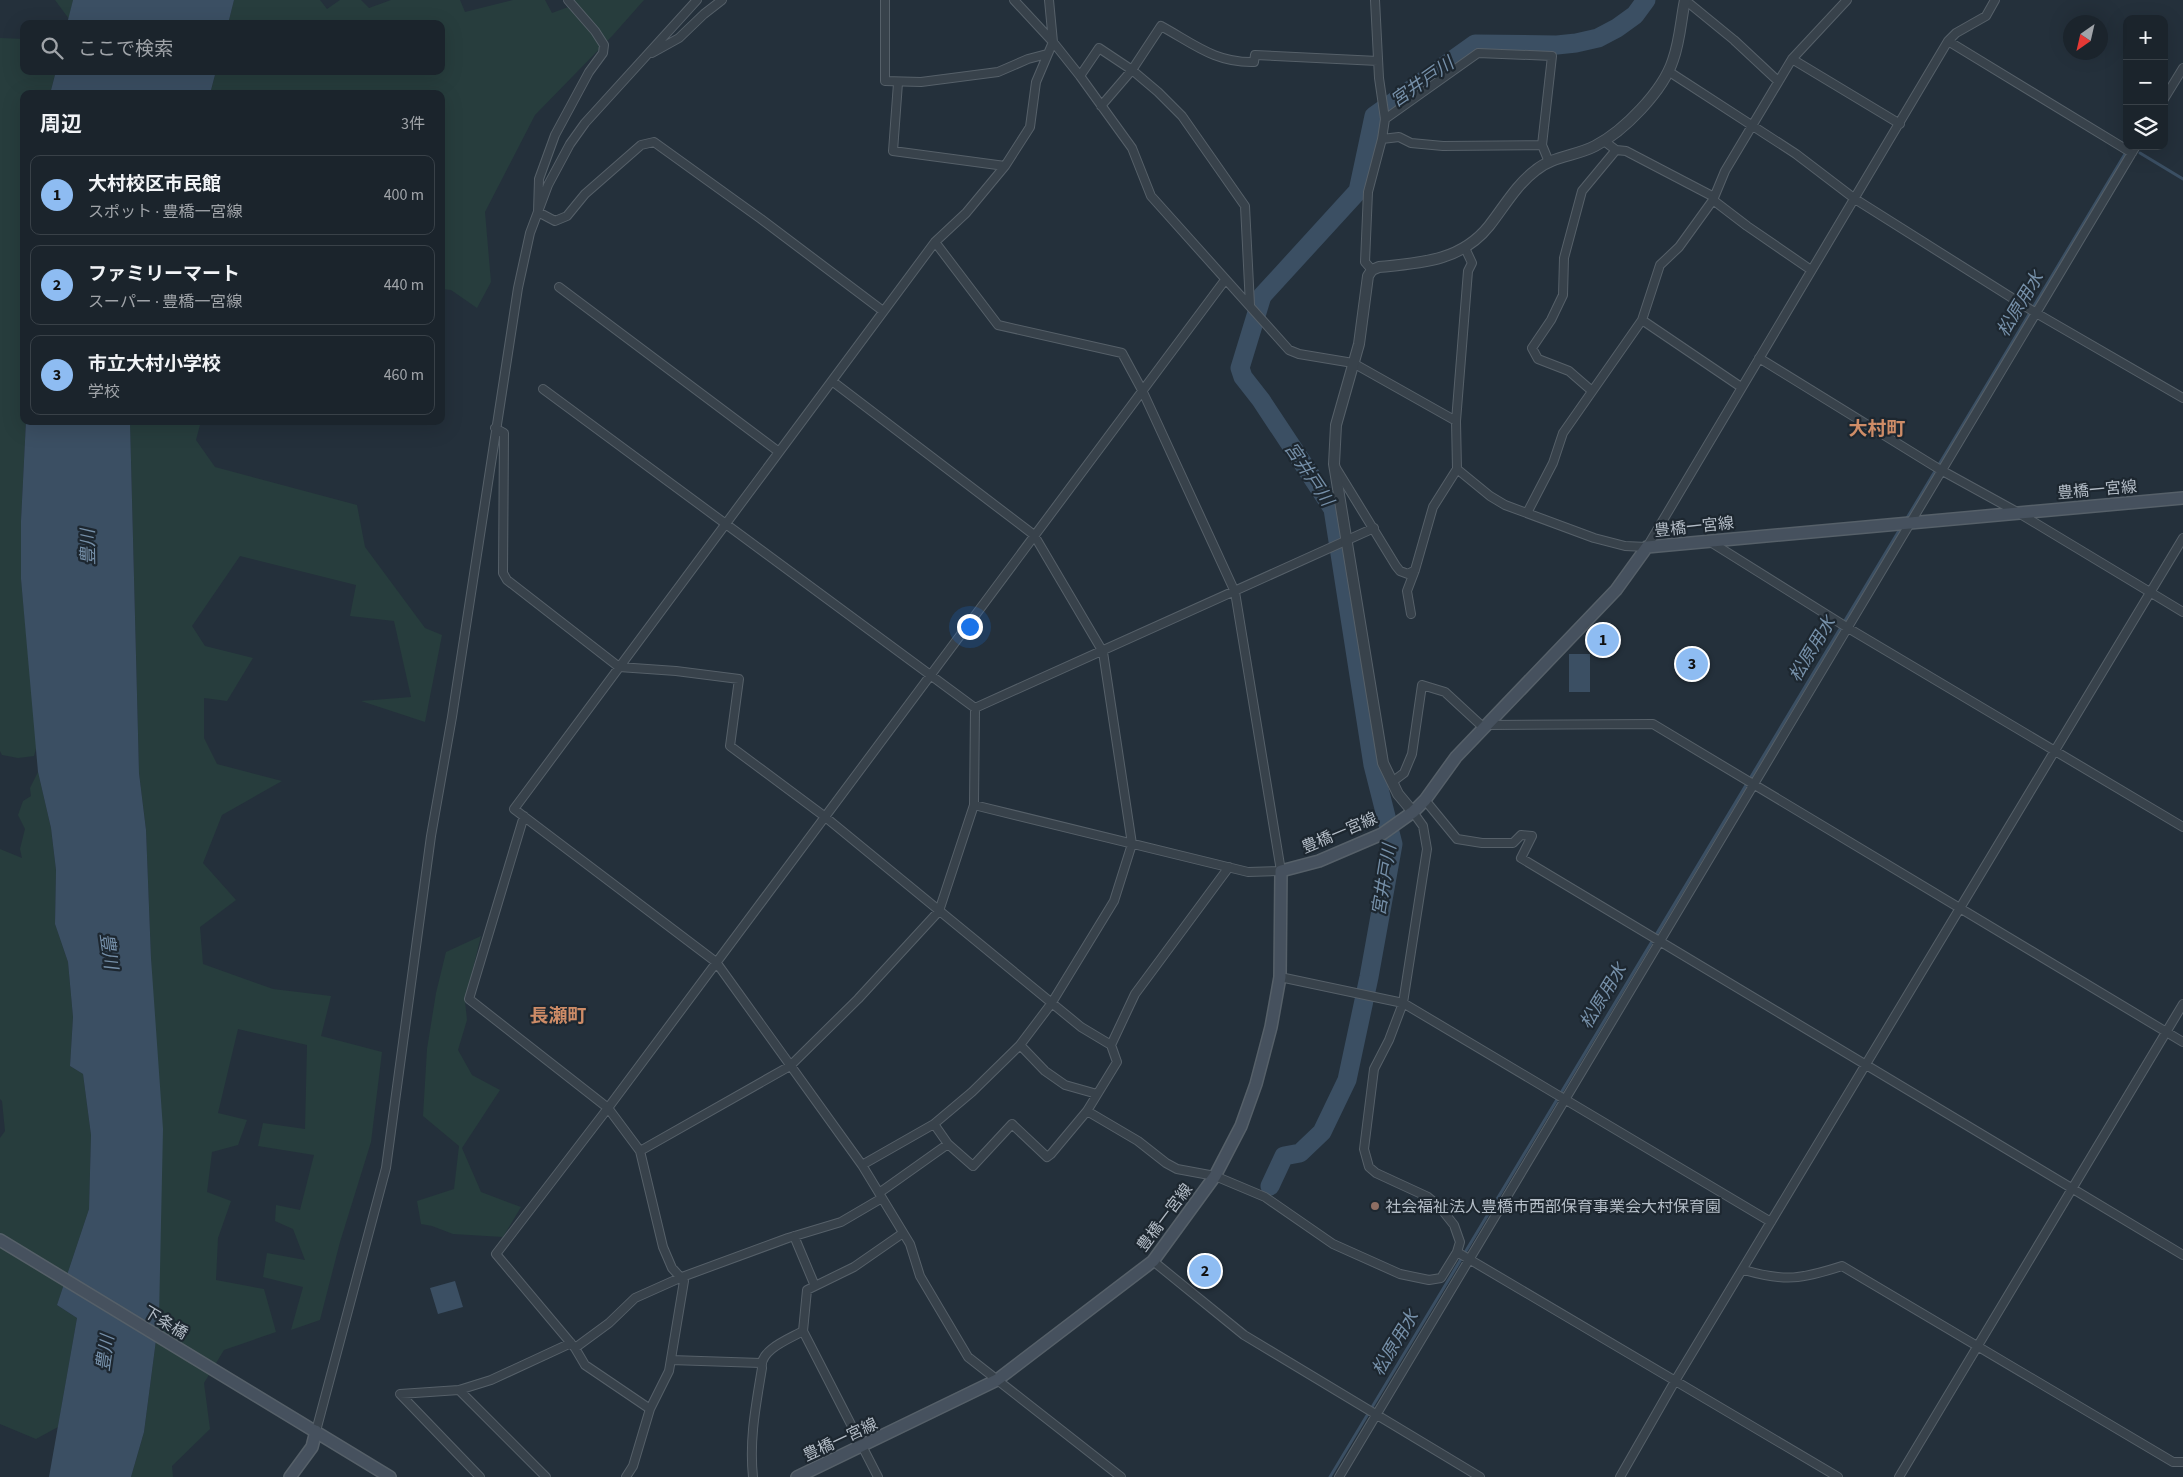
<!DOCTYPE html>
<html lang="ja">
<meta charset="utf-8">
<style>
body{margin:0;font-family:"Source Sans 3","Noto Sans JP",sans-serif;background:#242c34;color:#f1f3f6}
.controls{position:absolute;right:15px;top:15px;display:grid;overflow:hidden;border-radius:10px;box-shadow:0 5px 20px #0002}
.controls button{width:45px;height:45px;display:grid;place-items:center;padding:0;border:0;border-bottom:1px solid #394148;background:#1b242c;color:#f1f3f6;font:25px sans-serif}
.compass{position:absolute;left:2063px;top:15px;width:45px;height:45px;border-radius:50%;background:#1b242c;box-shadow:0 5px 20px #0002;rotate:214deg}
.you{position:absolute;left:969px;top:626px;width:18px;height:18px;margin:-12px;border:4px solid #fff;border-radius:50%;background:#1a73e8;box-shadow:0 0 0 8px #1a73e833}
.badge{display:grid;place-items:center;width:32px;height:32px;border-radius:50%;background:#8ebcf2;color:#111;font-size:16px;font-weight:700}
.pin{position:absolute;translate:-50% -50%;border:2px solid #fff;box-shadow:0 1px 5px #0006}
.list{margin:0;padding:0;list-style:none}
h2{display:flex;justify-content:space-between;align-items:center;height:65px;margin:0;padding:0 20px;font-size:21px}
h2 small{font-size:16px;font-weight:400;color:#a0a4a9}
.list li{display:grid;grid-template-columns:32px 1fr auto;gap:15px;align-items:center;box-sizing:border-box;height:80px;margin:0 10px 10px;padding:0 10px;border:1px solid #394148;border-radius:10px}
.list b{display:block;font-size:19px;white-space:nowrap}
.list p{margin:0;font-size:16px;white-space:nowrap;color:#a0a4a9}
.list em{font-size:16px;font-style:normal;color:#a0a4a9}
.icon{flex:none;width:28px;height:28px;fill:none;stroke:currentColor;stroke-width:2;stroke-linecap:round;stroke-linejoin:round}
.map{position:relative;flex:none;width:2183px;height:1477px;overflow:hidden}
.search{position:absolute;background:#1b242c;box-shadow:0 5px 20px #0002;left:20px;top:20px;width:425px;height:55px;display:flex;align-items:center;gap:12px;box-sizing:border-box;padding:0 18px;border-radius:10px;color:#a0a4a9;font-size:19px}
.panel{position:absolute;background:#1b242c;box-shadow:0 5px 20px #0002;left:20px;top:90px;width:425px;height:335px;border-radius:10px}
.map>svg:first-child{display:block}
</style>
<div class="map">
<svg width="2183" height="1477" viewBox="0 0 2183 1477">
<rect width="100%" height="100%" fill="#24303b"/>
<path fill="#273d3d" d="M55,0H73L69,19Z
M234,0H320L327,9L340,0H361L369,8L391,0H460L465,12L513,0H545L552,13L571,6L567,0H644L613,35L535,115L485,212L491,282L477,308L451,290L441,289V94H210L216,71H441V24H228Z
M0,38L24,39V71H56L50,94H24V421H26L21,521V579L37,745L34,756L18,758L2,755L0,751Z
M130,421H201L196,440L215,467L357,505L365,547L425,628L442,635L425,722L361,701L411,697L394,621L350,616L356,585L240,556L192,626L205,646L253,658L227,701L204,698V738L217,764L282,781L222,815L203,863L236,900L200,927L203,964L273,989L331,996L321,1036L382,1052L371,1142L340,1242L320,1320L291,1330L303,1287L263,1277L267,1253L305,1260L293,1229L275,1221L276,1205L300,1210L314,1155L258,1146L263,1123L305,1129L307,1045L238,1029L218,1113L247,1120L238,1145L212,1152L207,1192L231,1201L218,1238L216,1280L264,1289L276,1332L224,1350L204,1383L210,1429L172,1466L173,1477H131L144,1432L159,1317L151,958L146,830L139,773Z
M38,772L51,828L56,870L55,924L68,962L73,1017L70,1066L83,1074L91,1135L89,1209L57,1305L77,1318L58,1427L36,1439L0,1424V1138L5,1131L2,1101L0,1099V849L22,858L20,849L25,829L18,815L23,801L31,796L30,788Z
M481,936L465,1001L467,1020L458,1050L472,1075L500,1090L462,1148L481,1192L521,1207L503,1237L453,1234L432,1226L421,1224L417,1201L454,1189L459,1146L423,1116L427,1049L436,993L446,952Z"/>
<path fill="#3b4f63" d="M73,0H234L228,24H67Z
M56,71H216L210,94H50Z
M26,421H130L139,773L146,830L151,958L163,1129L159,1317L144,1432L131,1477H49L77,1318L57,1305L89,1209L91,1135L83,1074L70,1066L73,1017L68,962L55,924L56,870L51,828L38,772L21,579V521Z
M1569,654H1590V692H1569Z
M455,1281L463,1307L438,1314L430,1288Z"/>
<g fill="none" stroke-linecap="round" stroke-linejoin="round">
<path stroke="#3b4f63" stroke-width="3" d="M2140,153L2183,179
M1907,518L2125,154
M1330,1477L1900,529"/>
<path stroke="#3b4f63" stroke-width="19" d="M1270,1186L1284,1156L1300,1153L1322,1132L1347,1080L1369,977L1393,844L1373,765L1333,509L1261,400L1243,377L1240,368L1262,296L1358,191L1374,116L1475,44L1557,45L1576,43L1598,38L1617,28L1635,15L1646,0"/>
<g stroke="#566069" stroke-width="10">
<path id="minor" d="M568,0L595,31L604,45L603,53L589,72L555,135L539,179L538,212L555,221L567,216L585,194L641,145L654,142L761,219L883,311
M885,0V81L921,82L998,72L1028,59L1047,54
M1014,0L1053,42L1080,76L1132,148L1151,196L1289,350L1299,354L1353,363L1456,421
M1685,0L1734,40L1778,81
M1948,41L2132,153
M652,53L679,38L704,14L722,0
M1792,59L1900,124
M1668,71L1796,154L1855,199L2036,313L2183,398
M1080,76L1099,48L1132,70L1158,92L1182,116L1245,206L1250,305
M898,83L893,151L1005,166L1030,127L1036,82L1053,42L1049,0
M2164,99L2183,68
M1101,106L1132,70L1161,26C1194,44 1215,63 1254,62L1255,55L1378,61
M1385,119L1478,53L1552,56L1542,145L1549,162
M1382,139L1399,137L1411,143L1443,146L1542,145
M1604,141L1616,150L1626,151L1714,197
M1005,166L966,213L935,242L514,809L716,962L862,1165L910,1244L920,1276L968,1357L1121,1477
M1713,200L1747,226L1811,270
M935,242L998,325L1122,353L1142,390L1235,592L1281,871L1248,872L974,805
M1372,270L1365,262L1368,192L1382,139L1385,119L1379,78L1375,0
M559,287L779,452
M1642,320L1741,387
M1759,358L1939,469L2017,512L2183,612
M832,381L1034,535L1103,652L1132,844L1114,901L1051,1004L1020,1045L972,1092L934,1124L862,1165
M543,389L975,708L974,805L939,911L858,999L790,1066L640,1151
M1592,391L1569,371L1538,359L1532,348L1551,320L1563,295L1564,258L1582,191L1616,150
M495,428L504,433L503,573L507,580L619,667L676,671L739,679L730,746L824,816L1081,1027L1111,1045
M1336,468L1396,566L1400,571L1408,574L1415,570
M1457,469L1490,496L1505,505L1594,538L1625,546L1647,547L1948,41L1956,33L1986,16L1995,0
M1527,513L1553,463L1563,433L1642,320L1660,265L1679,247L1713,200L1725,171L1792,59L1847,0
M1709,541L1848,628L2183,827
M1411,614L1407,591L1415,570L1433,507L1457,469L1456,421L1468,271L1472,263L1465,248
M975,708L1374,528
M1486,725L1653,724L2183,1042
M1392,782L1404,773L1412,754L1422,685L1445,692L1484,728
M1425,800L1457,839L1482,843H1513L1521,835L1532,836L1521,858L2183,1255
M524,816L469,999L608,1108L640,1151L663,1247L672,1268L684,1281L669,1371L650,1409L633,1466L626,1477
M1280,977L1403,1003L1771,1222
M1020,1045L1045,1071L1065,1085L1097,1094
M1087,1111L1138,1141L1166,1163L1177,1169L1215,1176L1265,1197L1333,1244L1400,1274L1429,1280L1441,1278L1457,1252L1460,1242L1454,1225L1439,1206L1428,1197L1376,1173L1369,1167L1364,1149L1374,1069L1389,1040L1403,1003L1427,849L1423,826L1413,812
M934,1124L948,1144L973,1166L1012,1124L1047,1157L1051,1154L1087,1111L1117,1062L1111,1045L1135,994L1229,867
M879,1193L948,1144
M794,1236L815,1286
M1457,1252L1838,1477
M1153,1261L1244,1335L1480,1477
M1744,1270C1785,1282 1802,1279 1842,1266L2173,1462H2183
M575,1348L609,1323L635,1298L682,1277L788,1238L841,1222L882,1198
M671,1360L761,1363
M459,1390L546,1477
M650,1409L585,1365L575,1348L496,1254L608,1108L1225,280
M316,1431L386,1168L431,836L452,717L518,288L530,233L548,185L570,144L585,123L697,0
M480,1477L400,1394L459,1390L491,1380L571,1343
M753,1477C749,1439 756,1405 762,1368C759,1350 789,1339 803,1331
M878,1477L803,1331L807,1290L854,1267L903,1233
M1339,1477L2136,146
M1620,1477L1675,1381L2183,538
M1899,1477L2183,1004"/>
</g>
<g stroke="#566069" stroke-width="12">
<path id="tertiary" d="M1413,812L1398,794L1383,763L1334,464L1336,425L1359,344L1368,276L1372,270L1379,267C1421,263 1461,261 1489,226C1504,207 1516,185 1536,170C1553,156 1576,156 1595,146C1624,131 1663,91 1673,60C1680,41 1681,19 1685,0"/>
</g>
<g stroke="#566069" stroke-width="14">
<path id="secondary" d="M0,1240L390,1477
M290,1477L312,1447L316,1431
M797,1477L997,1380L1153,1261L1215,1176L1241,1126L1256,1084L1271,1027L1280,977L1281,871L1319,861L1382,834L1413,812L1425,800L1456,757L1616,590L1647,547L2183,498"/>
</g>
<use href="#minor" stroke="#38424b" stroke-width="8"/>
<use href="#tertiary" stroke="#38424b" stroke-width="10"/>
<use href="#secondary" stroke="#46515e" stroke-width="11"/>
</g>
<circle fill="#8d6e63" stroke="#1d2730" stroke-width="2" cx="1375" cy="1206" r="5"/>
<g text-anchor="middle" stroke-width="4.5" stroke-linejoin="round" paint-order="stroke">
<g font-size="16" fill="#b4bdc7" stroke="#1d2730">
<text transform="translate(2097 489) rotate(-5)" y="6">豊橋一宮線</text>
<text transform="translate(1694 526) rotate(-6)" y="6">豊橋一宮線</text>
<text transform="translate(1339 832) rotate(-23)" y="6">豊橋一宮線</text>
<text transform="translate(1164 1217) rotate(-53)" y="6">豊橋一宮線</text>
<text transform="translate(166 1322) rotate(31)" y="6">下条橋</text>
<text transform="translate(840 1439) rotate(-25)" y="6">豊橋一宮線</text>
</g>
<g font-size="16" fill="#b4bdc7" stroke="#1d2730" text-anchor="start">
<text x="1385" y="1212">社会福祉法人豊橋市西部保育事業会大村保育園</text>
</g>
<g font-size="18" font-style="italic" fill="#7690a9" stroke="#1d2730">
<text transform="translate(1422 82) rotate(-35)" y="6">宮井戸川</text>
<text transform="translate(2020 304) rotate(-59)" y="6">松原用水</text>
<text transform="translate(1309 474) rotate(56)" y="6">宮井戸川</text>
<text transform="translate(88 547) rotate(-91)" y="6">豊川</text>
<text transform="translate(1812 649) rotate(-59)" y="6">松原用水</text>
<text transform="translate(1384 880) rotate(-81)" y="6">宮井戸川</text>
<text transform="translate(109 951) rotate(82)" y="6">豊川</text>
<text transform="translate(1603 996) rotate(-59)" y="6">松原用水</text>
<text transform="translate(1395 1343) rotate(-59)" y="6">松原用水</text>
<text transform="translate(105 1353) rotate(-82)" y="6">豊川</text>
</g>
<g font-size="19" font-weight="bold" fill="#ce8c67" stroke="#1d2730">
<text x="1877" y="435">大村町</text>
<text x="558" y="1022">長瀬町</text>
</g>
</g>
</svg>
<div class="controls">
<button>+</button>
<button>−</button>
<button><svg class="icon" aria-label="layers" viewBox="0 0 24 24"><path d="M12 4l9 5-9 5-9-5zM3 14l9 5 9-5"/></svg></button>
</div>
<svg class="compass" viewBox="-18 -18 36 36"><path d="M0-13l5 13h-10z" fill="#e53935"/><path d="M0 13l5-13h-10z" fill="#a0a4a9"/></svg>
<div class="you"></div>
<div class="pin badge" style="left:1603px;top:640px">1</div>
<div class="pin badge" style="left:1205px;top:1271px">2</div>
<div class="pin badge" style="left:1692px;top:664px">3</div>
<div class="search"><svg class="icon" aria-label="search" viewBox="0 0 24 24"><circle cx="10" cy="10" r="6"/><path d="M15 15l6 6"/></svg>ここで検索</div>
<section class="panel">
<h2>周辺<small>3件</small></h2>
<ul class="list">
<li><span class="badge">1</span><div><b>大村校区市民館</b><p>スポット · 豊橋一宮線</p></div><em>400 m</em></li>
<li><span class="badge">2</span><div><b>ファミリーマート</b><p>スーパー · 豊橋一宮線</p></div><em>440 m</em></li>
<li><span class="badge">3</span><div><b>市立大村小学校</b><p>学校</p></div><em>460 m</em></li>
</ul>
</section>
</div>
